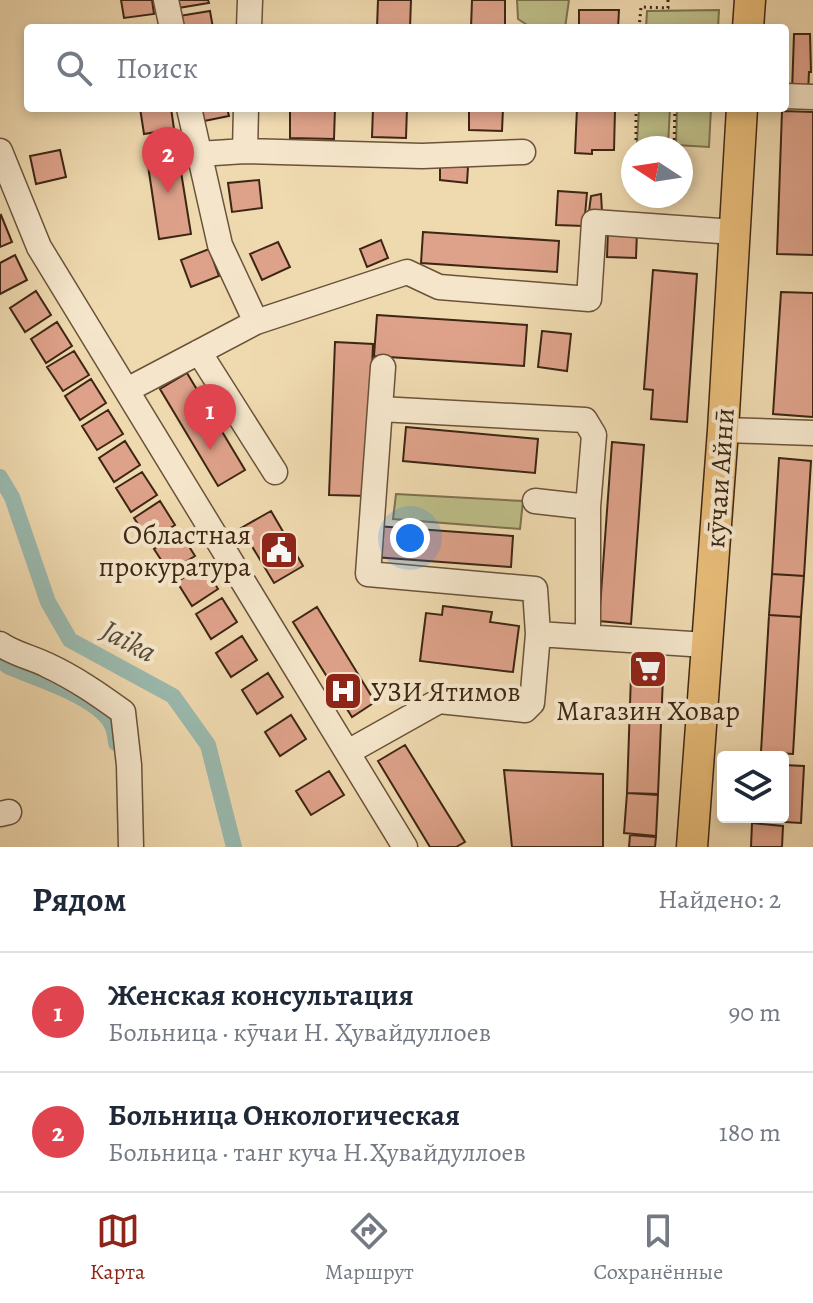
<!DOCTYPE html>
<html lang="ru">
<meta charset="utf-8">
<style>
body{margin:0;font-family:Alegreya,serif;background:#f6f6f7;color:#1f2937}
.controls{position:absolute;right:24px;bottom:24px;display:grid;overflow:hidden;border-radius:8px;box-shadow:0 4px 12px #0003}
.controls button{width:72px;height:72px;display:grid;place-items:center;padding:0;border:0;border-bottom:2px solid #e0e1e3;background:#fff;color:#1f2937;font:40px sans-serif}
.compass{position:absolute;left:621px;top:136px;width:72px;height:72px;border-radius:50%;background:#fff;box-shadow:0 4px 12px #0003;rotate:282deg}
.you{position:absolute;left:410px;top:538px;width:28px;height:28px;margin:-20px;border:6px solid #fff;border-radius:50%;background:#1a73e8;box-shadow:0 0 0 12px #1a73e833}
.badge{display:grid;place-items:center;width:52px;height:52px;border-radius:50%;background:#8f2418;color:#fff;font-size:26px;font-weight:700}
.pin{position:absolute;translate:-50% -66px;filter:drop-shadow(0 2px 4px #0008)}
.pin::after{content:'';position:absolute;top:42px;width:28px;height:24px;background:inherit;clip-path:polygon(0 0,100% 0,50% 100%)}
.list{margin:0;padding:0;list-style:none}
h2{display:flex;justify-content:space-between;align-items:center;height:104px;margin:0;padding:0 32px;font-size:34px}
h2 small{font-size:26px;font-weight:400;color:#747a83}
.list li{display:grid;grid-template-columns:52px 1fr auto;gap:24px;align-items:center;box-sizing:border-box;height:120px;padding:0 32px;border-top:2px solid #e0e1e3}
.list b{display:block;font-size:30px;white-space:nowrap}
.list p{margin:0;font-size:26px;white-space:nowrap;color:#747a83}
.list em{font-size:26px;font-style:normal;color:#747a83}
.icon{flex:none;width:44px;height:44px;fill:none;stroke:currentColor;stroke-width:2;stroke-linecap:round;stroke-linejoin:round}
.map{position:relative;flex:none;width:813px;height:847px;overflow:hidden}
.search{position:absolute;background:#fff;box-shadow:0 4px 12px #0003;left:24px;right:24px;top:24px;height:88px;display:flex;align-items:center;gap:20px;box-sizing:border-box;padding:0 28px;border-radius:8px;color:#747a83;font-size:30px}
.sheet{height:344px;background:#fff}
nav{display:flex;justify-content:space-around;align-items:center;box-sizing:border-box;height:112px;border-top:2px solid #e0e1e3;background:#fff;font-size:22px;color:#747a83}
nav a{display:grid;justify-items:center;gap:4px}
nav .on{color:#8f2418}
.map>svg:first-child{display:block}
</style>
<div class="map">
<svg width="813" height="847" viewBox="0 0 813 847">
<rect width="100%" height="100%" fill="#efd9af"/>
<filter id="stains"><feTurbulence type="fractalNoise" baseFrequency=".0025" numOctaves="4"/><feColorMatrix values="0 0 0 0 .2 0 0 0 0 .09 0 0 0 0 .02 0 0 0 .5 -.17"/></filter>
<radialGradient id="worn" r=".72"><stop offset=".6" stop-color="#630" stop-opacity="0"/><stop offset="1" stop-color="#630" stop-opacity=".3"/></radialGradient>
<path fill="#bdbe88" stroke="#7d724e" stroke-width="2" d="M517,0H569L565,28H532L518,19Z
M719,10L718,28H646L647,11Z
M639,108H670L668,145L637,143Z
M677,108H711L709,147L676,145Z
M396,494L523,501L520,529L393,519Z"/>
<g fill="none" stroke-linecap="round" stroke-linejoin="round">
<path stroke="#9abaaf" stroke-width="16" d="M0,477L12,497L48,602L70,640L173,696L208,745L234,847
M0,660L9,667C37,679 84,693 105,715C113,723 115,732 116,743"/>
</g>
<path fill="#dea28a" stroke="#3d2613" stroke-width="2" d="M121,0H152L154,14L124,18Z
M177,0H208L209,3L178,8Z
M378,0H411L410,28H377Z
M472,0H505V28H471Z
M579,10H619L618,28H579Z
M210,11L213,28H182L179,16Z
M794,34H810L811,72H809L808,93L792,92Z
M140,108H171L174,129L144,134Z
M196,108H227L229,116L199,122Z
M290,108H335L334,139L290,138Z
M373,108H407L406,138L372,137Z
M469,108H503L502,131L469,130Z
M577,108L615,110L614,150H592V154L575,153Z
M782,111L813,112V255L777,254Z
M177,147L191,234L159,239L146,152Z
M60,150L66,177L36,184L30,156Z
M440,165L468,167L467,183L440,180Z
M259,180L262,208L232,212L228,183Z
M558,191L587,193L584,226L556,225Z
M601,194L602,212L589,211L591,196Z
M1,215L12,242L0,247V216Z
M608,230L637,231L636,258L607,257Z
M423,232L559,241L557,272L421,263Z
M381,240L388,258L367,267L360,249Z
M278,242L290,267L262,280L250,254Z
M209,249L219,276L191,287L181,260Z
M15,255L27,280L0,294V263Z
M653,270L697,274L687,422L651,419L653,390L644,389Z
M36,291L51,315L25,332L10,308Z
M781,292L813,293V417L773,414Z
M377,315L527,325L524,366L374,356Z
M57,322L72,346L46,363L31,339Z
M542,331L571,334L567,371L538,367Z
M335,342L373,344L367,496L329,495Z
M74,351L89,375L63,391L47,367Z
M187,373L245,470L218,486L160,389Z
M91,379L106,403L80,420L65,396Z
M108,410L123,434L97,450L82,426Z
M406,427L538,439L535,473L403,461Z
M125,441L140,465L114,482L99,458Z
M612,442L644,445L631,624L599,621Z
M779,458L811,461L804,576L772,574Z
M142,472L157,495L131,512L116,488Z
M160,501L175,525L149,541L134,518Z
M271,511L303,566L274,583L241,528Z
M376,526L513,536L511,567L374,557Z
M180,532L195,556L169,572L154,549Z
M203,565L218,589L192,606L177,582Z
M772,574L804,576L801,617L769,615Z
M222,598L237,622L211,639L196,614Z
M443,606L492,612L490,622L519,626L513,672L420,661L426,613L442,615Z
M317,607L375,702L352,717L293,622Z
M769,615L801,617L793,754L761,752Z
M242,636L257,660L231,677L216,653Z
M632,660L664,662L663,677L631,675Z
M268,673L283,697L257,714L242,690Z
M631,675L663,677L658,794L627,793Z
M291,715L306,739L280,756L265,732Z
M405,745L465,842L456,847H430L378,761Z
M783,765L804,766L801,823L746,820V817H783Z
M504,770L603,774V847H512Z
M329,771L344,795L311,815L296,791Z
M627,793L658,795L656,836L624,833Z
M752,823L783,826L782,847H751Z
M630,835L656,837L655,847H629Z"/>
<g fill="none" stroke-linecap="round" stroke-linejoin="round">
<g stroke="#6a533a" stroke-width="27">
<path id="minor" d="M166,0L172,28
M249,28L250,0
M785,96L813,97
M189,108L220,245L256,322
M0,151L39,247L405,847
M245,151L246,108
M199,154L245,151L422,156L523,152
M199,352L275,472
M383,367L368,574L535,589L538,634
M127,390L256,322L407,272L439,287L589,299L594,222L734,232
M380,409L585,420L594,435L588,507
M723,430L813,433
M535,501L588,507V637
M0,644C14,654 31,657 47,665C75,678 98,694 123,712L129,765L131,847
M348,752L439,701L525,710L532,703L538,634L706,645
M0,814L9,812"/>
</g>
<g stroke="#3d2613" stroke-width="33">
<path id="major" d="M748,28L750,0
M692,847L723,430L742,108"/>
</g>
<path stroke="#3d2613" stroke-width="3" stroke-dasharray="2 4" stroke-linecap="butt" d="M639,28L641,7L668,8V0
M636,108V147H674L675,108"/>
<use href="#minor" stroke="#f5e6cb" stroke-width="24"/>
<use href="#major" stroke="#e8bc78" stroke-width="30"/>
</g>
<defs>
<g id="civic-square" transform="scale(2)"><rect x="-9" y="-9" width="18" height="18" rx="4" fill="#8f2418" stroke="#f5e6cb"/><path d="M-.6-6.5H3V-4.5H.6V-3L4-1V1h2V6H-6V1h2V-1L-.6-3ZM-1.2 2.5V6h2.4V2.5Z" fill="#fff"/></g>
<g id="supermarket-square" transform="scale(2)"><rect x="-9" y="-9" width="18" height="18" rx="4" fill="#8f2418" stroke="#f5e6cb"/><path d="M-6-5.5h2.5l.6 2H6L4.5 2H-2.5L-4.4-4H-6ZM-1.5 3.2a1.3 1.3 0 1 0 .1 0ZM3 3.2a1.3 1.3 0 1 0 .1 0Z" fill="#fff"/></g>
<g id="hospital-square" transform="scale(2)"><rect x="-9" y="-9" width="18" height="18" rx="4" fill="#8f2418" stroke="#f5e6cb"/><path d="M-5-5h3v3.5h4V-5h3V5h-3V1.5h-4V5h-3Z" fill="#fff"/></g>
</defs>
<g fill-rule="evenodd">
<use href="#civic-square" x="279" y="550"/>
<use href="#supermarket-square" x="648" y="669"/>
<use href="#hospital-square" x="343" y="691"/>
</g>
<g text-anchor="middle" stroke-width="8" stroke-linejoin="round" paint-order="stroke">
<g font-size="28" fill="#3d2613" stroke="#f5e6cb">
<text transform="translate(719 478) rotate(-86)" y="10">кӯчаи Айнӣ</text>
</g>
<g font-size="28" fill="#3d2613" stroke="#f5e6cb" text-anchor="end">
<text x="251" y="544">Областная<tspan x="251" dy="32">прокуратура</tspan></text>
<text x="371" y="701" text-anchor="start">УЗИ Ятимов</text>
<text x="648" y="720" text-anchor="middle">Магазин Ховар</text>
</g>
<g font-size="30" font-style="italic" fill="#544b3a" stroke="#f5e6cb">
<text transform="translate(129 641) rotate(28)" y="10">Jaika</text>
</g>
</g>
<rect width="100%" height="100%" filter="url(#stains)"/>
<rect width="100%" height="100%" fill="url(#worn)"/>
</svg>
<div class="controls">
<button><svg class="icon" aria-label="layers" viewBox="0 0 24 24"><path d="M12 4l9 5-9 5-9-5zM3 14l9 5 9-5"/></svg></button>
</div>
<svg class="compass" viewBox="-18 -18 36 36"><path d="M0-13l5 13h-10z" fill="#e53935"/><path d="M0 13l5-13h-10z" fill="#747a83"/></svg>
<div class="you"></div>
<div class="pin badge" style="left:210px;top:450px;background:#e0444e">1</div>
<div class="pin badge" style="left:168px;top:193px;background:#e0444e">2</div>
<div class="search"><svg class="icon" aria-label="search" viewBox="0 0 24 24"><circle cx="10" cy="10" r="6"/><path d="M15 15l6 6"/></svg>Поиск</div>
</div>
<section class="sheet">
<h2>Рядом<small>Найдено: 2</small></h2>
<ul class="list">
<li><span class="badge" style="background:#e0444e">1</span><div><b>Женская консультация</b><p>Больница · кӯчаи Н. Ҳувайдуллоев</p></div><em>90 m</em></li>
<li><span class="badge" style="background:#e0444e">2</span><div><b>Больница Онкологическая</b><p>Больница · танг куча Н.Ҳувайдуллоев</p></div><em>180 m</em></li>
</ul>
</section>
<nav>
<a class="on"><svg class="icon" aria-label="map" viewBox="0 0 24 24"><path d="M3 6l6-2 6 2 6-2v14l-6 2-6-2-6 2zM9 4v14M15 6v14"/></svg>Карта</a>
<a><svg class="icon" aria-label="directions" viewBox="0 0 24 24"><path d="M12 3l9 9-9 9-9-9zM9 14v-3h6M13 9l2 2-2 2"/></svg>Маршрут</a>
<a><svg class="icon" aria-label="saved" viewBox="0 0 24 24"><path d="M7 4h10v16l-5-4-5 4z"/></svg>Сохранённые</a>
</nav>
